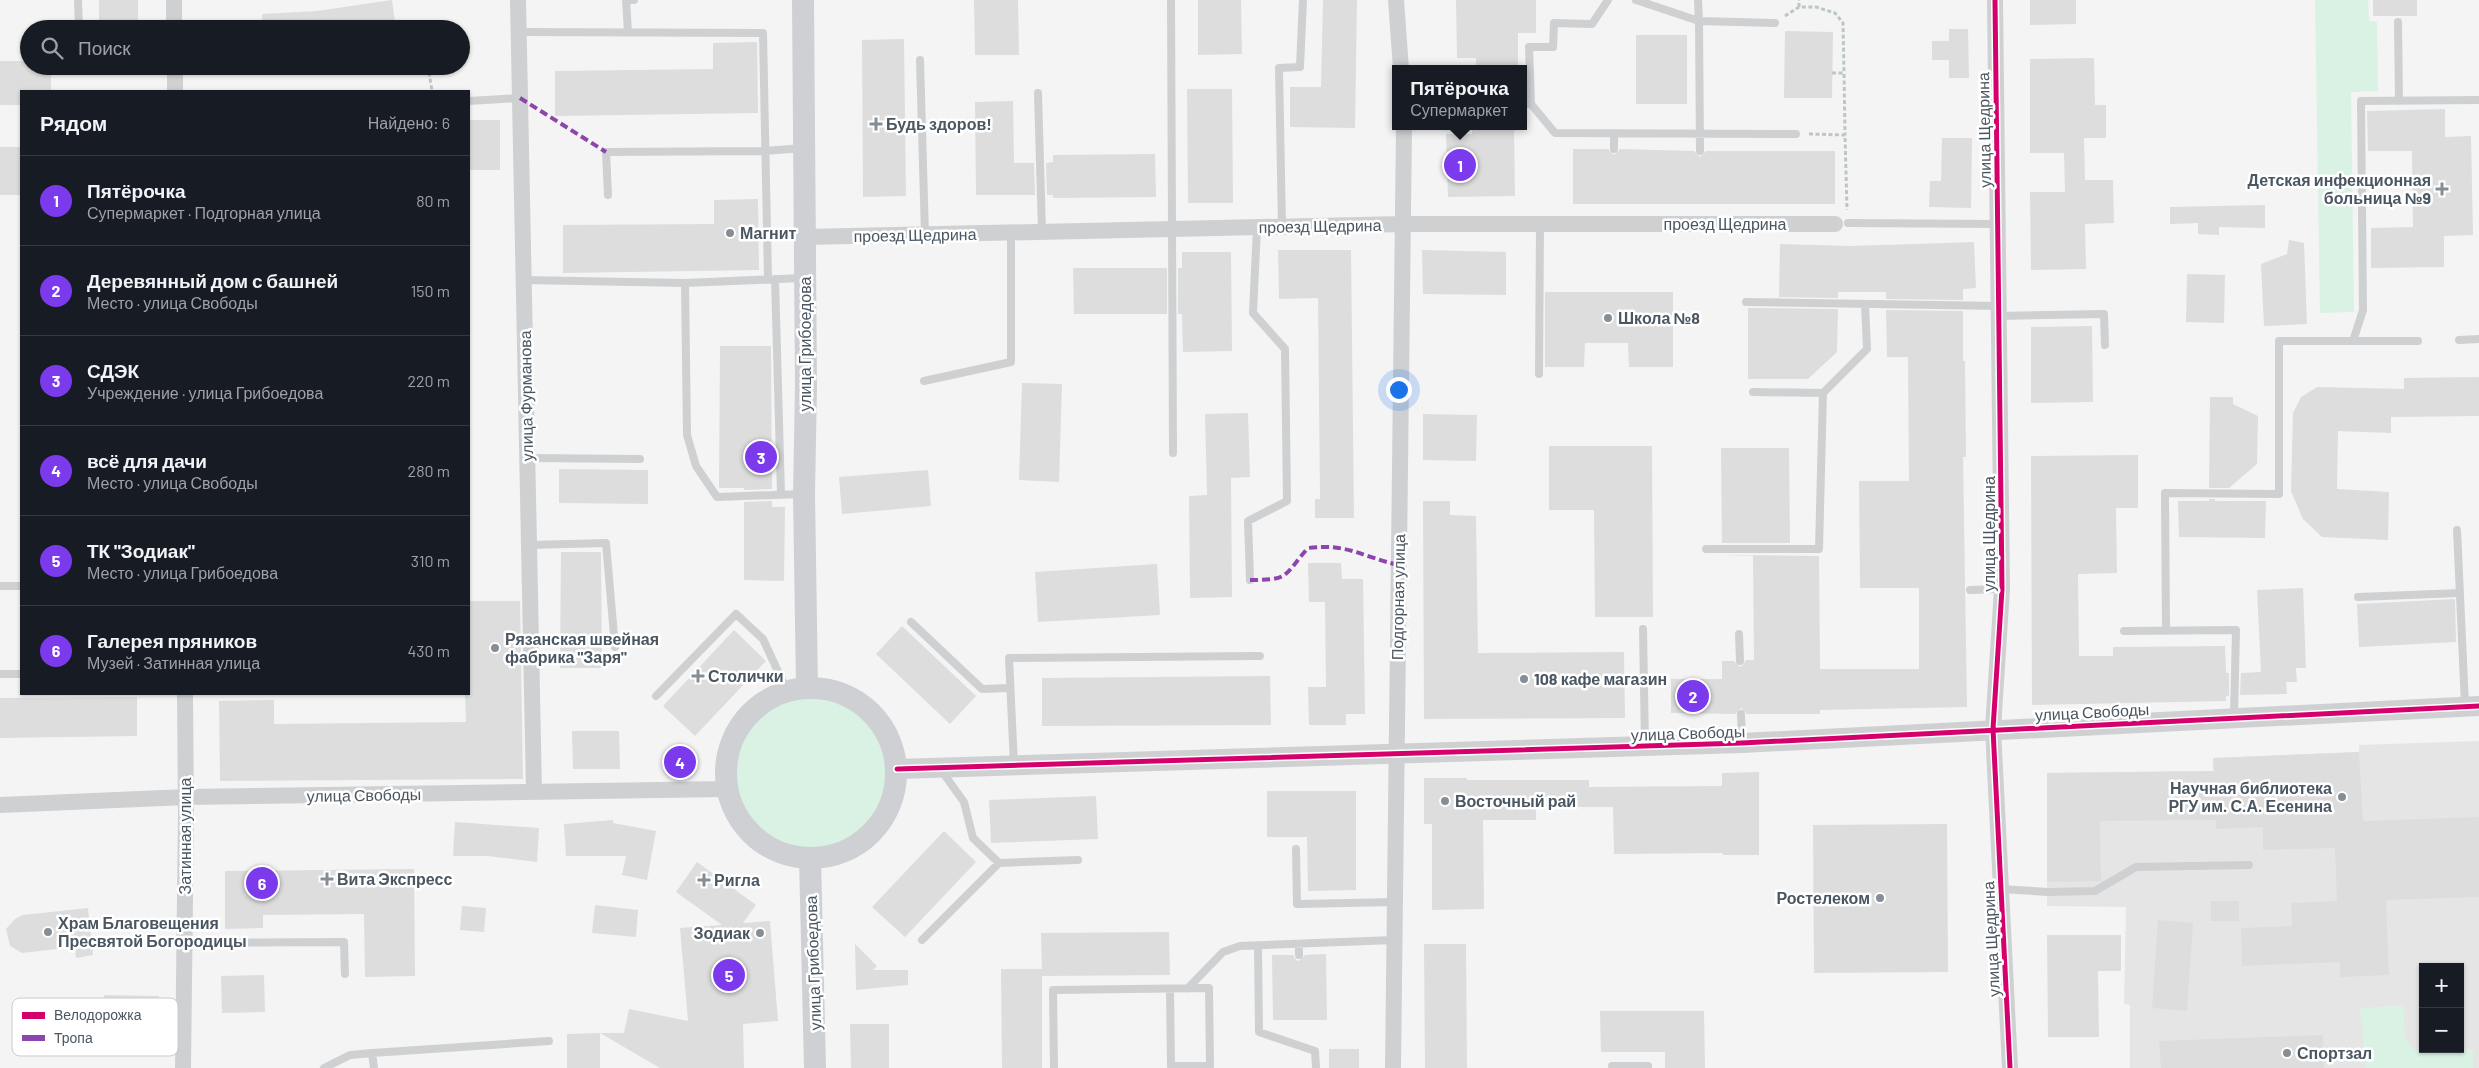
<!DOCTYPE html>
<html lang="ru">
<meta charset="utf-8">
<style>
body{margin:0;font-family:Barlow,sans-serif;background:#242831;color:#f1f3f6}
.controls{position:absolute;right:15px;bottom:15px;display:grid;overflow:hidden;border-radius:0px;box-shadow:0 1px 4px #0004}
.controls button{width:45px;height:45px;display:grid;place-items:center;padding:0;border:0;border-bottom:1px solid #363941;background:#171b24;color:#f1f3f6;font:25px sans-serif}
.you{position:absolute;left:1398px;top:389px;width:18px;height:18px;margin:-12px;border:4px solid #fff;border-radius:50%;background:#1a73e8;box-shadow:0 0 0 8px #1a73e833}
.badge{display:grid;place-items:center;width:32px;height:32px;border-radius:50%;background:#7c3aed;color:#fff;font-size:16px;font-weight:700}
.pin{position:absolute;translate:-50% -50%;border:2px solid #fff;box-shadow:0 1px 5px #0006}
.popup{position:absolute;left:1392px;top:65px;width:135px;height:65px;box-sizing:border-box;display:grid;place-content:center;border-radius:0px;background:#171b24;filter:drop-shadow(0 1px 4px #0005);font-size:16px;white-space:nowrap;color:#9ea1a6}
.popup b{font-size:19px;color:#f1f3f6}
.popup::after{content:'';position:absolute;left:50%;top:100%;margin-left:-10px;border:10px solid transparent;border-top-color:#171b24}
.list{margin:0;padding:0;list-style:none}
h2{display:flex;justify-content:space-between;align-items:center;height:65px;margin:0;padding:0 20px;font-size:21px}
h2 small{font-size:16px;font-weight:400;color:#9ea1a6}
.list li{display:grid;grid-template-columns:32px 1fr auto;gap:15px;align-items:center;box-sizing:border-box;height:90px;padding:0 20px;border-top:1px solid #363941}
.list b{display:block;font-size:19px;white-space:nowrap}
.list p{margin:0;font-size:16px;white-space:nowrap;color:#9ea1a6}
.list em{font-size:16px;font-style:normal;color:#9ea1a6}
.icon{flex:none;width:28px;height:28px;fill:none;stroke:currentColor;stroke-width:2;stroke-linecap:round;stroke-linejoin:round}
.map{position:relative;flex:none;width:2479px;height:1068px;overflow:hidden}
.search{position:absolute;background:#171b24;box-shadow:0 1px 4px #0004;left:20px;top:20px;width:450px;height:55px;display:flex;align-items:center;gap:12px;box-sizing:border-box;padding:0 18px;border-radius:28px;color:#9ea1a6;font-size:19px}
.panel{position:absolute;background:#171b24;box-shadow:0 1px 4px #0004;left:20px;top:90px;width:450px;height:605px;border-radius:0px}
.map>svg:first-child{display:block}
</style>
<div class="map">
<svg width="2479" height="1068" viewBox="0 0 2479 1068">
<rect width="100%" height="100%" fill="#f4f4f4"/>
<path fill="#e6e5e6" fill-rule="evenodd" d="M2479,741V1068H2130V1005L2124,1004L2126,907L2047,906V773L2213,771V758L2359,752V745ZM2423,967H2460V1049H2423Z"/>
<path fill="#d9f2e3" d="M2315,0H2368L2369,21L2377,22L2378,91L2351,92L2354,312L2320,313Z
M736 773a75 75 0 1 1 150 0a75 75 0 1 1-150 0Z
M2404,1005C2405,1022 2400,1040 2416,1050L2473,1049V1068H2366L2360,1008Z"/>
<path fill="#ddddde" d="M99,0H138V21L99,22Z
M392,0L396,29H263L262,14L317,11Z
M974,0H1018L1019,55H975Z
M1198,0H1241L1242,54L1198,55Z
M1323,0H1357L1355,128L1290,127V87H1321Z
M1456,0H1536V33H1518V69H1476V58H1457Z
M2030,0H2076V24L2030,25Z
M2373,0H2417V16H2373Z
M1949,29H1968L1969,78H1949V60H1932V41H1949Z
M1785,31L1833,32L1832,98H1784Z
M1636,35H1687V104H1636Z
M904,39L906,196L863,197L862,40Z
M757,42L758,113L555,116V71L713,69V43Z
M2094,58L2095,105H2106V138H2084L2085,180H2113L2114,223L2085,224L2086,269L2031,270L2030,192H2065L2064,153H2030V59Z
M0,61H29V66H51V91H21V105H0Z
M1187,89H1232L1233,203H1188Z
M1013,101L1014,163H1034L1035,195H976L975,102Z
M2445,109V137L2471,136L2473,235L2444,236V267L2371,268V228L2413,227L2412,151H2368L2367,111Z
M469,120H500V170H469Z
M1472,126H1514L1515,196L1448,197L1446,134H1472Z
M1942,138H1972L1971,208L1929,207L1930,181H1941Z
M0,147H21V195H0Z
M1573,149H1608L1614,155L1620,149L1694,151L1700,157L1706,151H1835V204H1573Z
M1155,154L1156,197L1053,198V195H1047L1046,163L1053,162V155Z
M758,199L759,270L563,273V225L714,224V200Z
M2265,205V228L2219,227V235L2198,234V223L2170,224V207Z
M2289,240L2304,243L2307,324L2264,326L2261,264L2287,254Z
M1974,242L1976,288L1963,289V300L1886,299V292H1838V298L1779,297L1780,244L1851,246Z
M1278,250H1351L1354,518H1315V499H1320L1318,298L1279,299Z
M1422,250L1506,252V295L1423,294Z
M1182,252H1231L1232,351L1183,352L1182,314H1178V268H1182Z
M1073,268H1167V314H1074Z
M2187,274L2225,275L2224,323L2186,322Z
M1545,292H1673V367H1629L1628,343H1585L1584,367H1545Z
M1748,308L1838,309L1837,352L1808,379H1748Z
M1886,310L1963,311V361H1965L1966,457H1963L1967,707L1820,710V714H1747L1741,708L1735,714L1671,713V679H1722V661H1734L1740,667L1743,665L1746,660H1754L1753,556L1722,555L1819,556L1820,669H1919V588H1860L1859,481H1909L1908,357H1887Z
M2092,326L2093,402L2031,403V327Z
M720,346H771L772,489L744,490V488H719Z
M2479,377V416L2391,417V433L2338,431L2337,489L2389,492L2388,540L2322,537L2303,519L2291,491L2293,413L2301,397L2317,387L2404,389V378Z
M1022,383L1062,384L1059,482L1019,480Z
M2210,397H2233V404L2258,416L2257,464L2229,488H2209Z
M1248,413L1250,477L1231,478L1232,597L1190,598L1189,496L1207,495L1205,414Z
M1423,414L1477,415L1476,461L1423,460Z
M1549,446H1652L1653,617H1595L1594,510H1549Z
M1721,448H1789L1790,543H1722Z
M2138,455V508H2116L2117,573L2078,574L2079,656H2113V647L2225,646L2226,673H2229V696H2226V701L2032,705L2031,456Z
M559,469L648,470V504L559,503Z
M928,470L931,506L842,514L839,477Z
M2209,499H2216L2214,501H2266L2265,538L2179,537L2178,501H2209Z
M772,501V507H785L784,581L744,580V502Z
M1423,501H1450V515L1476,516L1478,653L1624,652L1625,718L1424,719Z
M561,552H601L602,668H560Z
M1308,563H1341L1342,579H1363L1365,714H1346V725H1309L1308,687H1326L1325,602H1309Z
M1157,564L1160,615L1038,622L1035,572Z
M2303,588L2306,668H2296L2297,682H2286L2287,694L2240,695L2241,673L2261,672L2257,590Z
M2455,599L2456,642L2359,647L2357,604Z
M469,601H520L523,779L220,781L219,701L274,700V724L466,722L465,694H469Z
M902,626L976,696L950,724L876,654Z
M734,630L766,661L695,736L663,706Z
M1270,676L1271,725L1042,726V678Z
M137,697V736L0,738V698Z
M572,731H619L620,769H573Z
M668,752L693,754L692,771L667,769Z
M2359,752L2363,821L2479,817V897L2386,900L2389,975L2340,977V962L2242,966L2241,928L2292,926L2291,903L2337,901L2335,848L2263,850V827L2216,829V820L2100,821L2101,881L2047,882V773L2214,771L2213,758Z
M1759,772V855H1723V853L1614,854L1613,807H1536V820H1483L1484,909L1432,910V824H1424V778H1467V780H1589V787L1722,786V773Z
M1267,791H1356V890L1308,891L1307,837H1267Z
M1096,796L1098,839L991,843L989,800Z
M613,820V823L656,831L647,880L622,875L626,856H566L564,824Z
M455,822L539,828L537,862L487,856H453Z
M1947,824L1948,972L1814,973L1813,825Z
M944,831L976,862L905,937L872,907Z
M697,862L756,905L743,923L770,921L778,1021L743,1024L744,1068H660L600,1033H624L629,1009L688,1021L680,928L722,925L676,892Z
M414,869L415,976L365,977L364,914L263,915V928L225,929V871Z
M2211,901H2239V921H2211Z
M595,905L638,910L636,937L592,933Z
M462,906L486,908L484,932L460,930Z
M88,908L93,955L76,958L75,947L22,953L10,946L6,929L15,919L23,915Z
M2158,920L2193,923L2187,1011L2152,1008Z
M1169,932L1170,975L1042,976L1041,933Z
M2047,935H2121V971H2098L2099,1037H2048Z
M855,944L877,966L873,970H908V985L856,990Z
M1424,944H1466L1467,1068H1425Z
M1326,954L1327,1020H1273L1272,955H1293L1296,960L1299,961L1305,955Z
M1001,969H1042V1068H1002Z
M264,975L265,1012L222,1013L221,976Z
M104,995L159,996V1026L103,1025Z
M1600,1011H1704L1705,1068H1665V1052H1601Z
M850,1024H889V1068H851Z
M600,1033V1068H567V1034Z
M2323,1035L2324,1068H2161L2159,1041Z
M1329,1049H1359V1068H1329Z"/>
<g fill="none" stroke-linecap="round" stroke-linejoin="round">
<path stroke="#bcc7c4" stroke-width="3" stroke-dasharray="4 2.5" stroke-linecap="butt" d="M1799,7V0
M1785,16L1799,7H1816L1835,13L1843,23L1844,73
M428,66L432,91
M1832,73H1844L1845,135
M1809,134L1845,135L1847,210"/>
<path stroke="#ced0d2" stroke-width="8" d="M78,0L79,29
M1171,0L1173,453
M1636,0L1699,21L1700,151
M1698,0L1699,21L1775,23
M2398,22L2399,101
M519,32L763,33L768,279
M628,32L626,0H634
M920,60L925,235
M175,67L194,66
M1038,93L1042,232
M469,101L520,98
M1524,104H1531L1529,47H1553L1554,23L1592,24L1608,0
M1531,104L1555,133L1796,134
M1614,149V134
M608,195L606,152L765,151L803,148
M1848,223L1998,224
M1282,227L1279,68L1300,67L1303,0
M775,279L781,494
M524,280L685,283
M1746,302L1999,306
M1999,316L2104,314L2105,345
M2459,340L2479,339
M2353,341L2363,310L2361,101L2479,100
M1539,374L1540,224
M924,381L1011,362V233
M1753,392L1823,393L1867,349L1865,304
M527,458L640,459
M802,494L717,497L696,466L687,435L685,283L802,278
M2457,530L2465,705
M529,545L606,543L615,647
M1706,549H1819L1823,393
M1250,580L1248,521L1287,501L1285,349L1253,313L1257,227
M0,586H21
M1970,590L2002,589
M2358,597L2460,593
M911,622L982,689L1010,688
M1643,629L1645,744
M2124,631L2236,630L2234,716
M2166,631L2165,493L2279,494V341H2418
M1739,634L1740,661
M0,674H21
M656,696L736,614L763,639L787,691
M1741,714L1742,742
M1014,765L1009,658L1260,656
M941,770L964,802L973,838L999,863
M1296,849L1297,904L1395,902
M2001,889L2048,892L2095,891L2136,867L2249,865
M922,940L999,863L1078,860
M184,943L344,942L345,974
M1258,945L1259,1032L1315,1051L1316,1068
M1299,955V944
M1187,989L1223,952L1240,946L1394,940
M1612,1066H1648V1068
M324,1068L350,1055L372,1053
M374,1068L372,1053L549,1041
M1054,1068L1053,990L1209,988L1210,1066H1171L1170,989"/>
<path stroke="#ced0d2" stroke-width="16" d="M174,0V29
M518,0L534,792
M1396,0L1401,69
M1995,0L2002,589L1993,729L2010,1068
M175,66V91
M805,237L1403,224H1835
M0,805L186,797L727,789
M183,1068L186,813L185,694
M1393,1068L1404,126"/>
<path stroke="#ced0d2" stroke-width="20" d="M897,769L1742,743L2479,706"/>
<path stroke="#ced0d4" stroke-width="22" d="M803,0L806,386L804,494L807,687
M726 773a85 85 0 1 1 170 0a85 85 0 1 1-170 0Z
M810,858L815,1068"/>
<path stroke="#8e44ad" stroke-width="4" stroke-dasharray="8 4" stroke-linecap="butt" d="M520,98L606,152
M1250,580C1291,580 1283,576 1308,548C1348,543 1362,557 1399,565"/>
<g stroke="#fff" stroke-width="8">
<path id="cycleway" d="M1995,0L2002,589L1993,729L2010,1068
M897,769L1742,743L2479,706"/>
</g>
<use href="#cycleway" stroke="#d6006c" stroke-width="5"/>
</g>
<g fill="#868d94" stroke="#fff" stroke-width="2">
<path d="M873.5 116.5h5v5h5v5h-5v5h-5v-5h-5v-5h5z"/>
<path d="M2439.5 181.5h5v5h5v5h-5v5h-5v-5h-5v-5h5z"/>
<circle cx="730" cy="233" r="5"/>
<circle cx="1608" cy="318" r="5"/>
<circle cx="495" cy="648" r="5"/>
<path d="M695.5 668.5h5v5h5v5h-5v5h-5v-5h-5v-5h5z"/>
<circle cx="1524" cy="679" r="5"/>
<circle cx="2342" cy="797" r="5"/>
<circle cx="1445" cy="801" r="5"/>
<path d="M324.5 871.5h5v5h5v5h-5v5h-5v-5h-5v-5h5z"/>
<path d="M701.5 872.5h5v5h5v5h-5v5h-5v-5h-5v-5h5z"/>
<circle cx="1880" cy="898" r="5"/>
<circle cx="48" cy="932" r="5"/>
<circle cx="760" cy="933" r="5"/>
<circle cx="2287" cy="1053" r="5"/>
</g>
<g text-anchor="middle" stroke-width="5" stroke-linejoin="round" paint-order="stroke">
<g font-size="16" font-weight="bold" fill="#4a5661" stroke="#fff" text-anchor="start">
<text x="886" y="130">Будь здоров!</text>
<text x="2431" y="186" text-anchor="end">Детская инфекционная<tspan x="2431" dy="18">больница №9</tspan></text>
<text x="740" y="239">Магнит</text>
<text x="1618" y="324">Школа №8</text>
<text x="505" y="645">Рязанская швейная<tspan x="505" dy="18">фабрика "Заря"</tspan></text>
<text x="708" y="682">Столички</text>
<text x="1534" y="685">108 кафе магазин</text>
<text x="2332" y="794" text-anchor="end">Научная библиотека<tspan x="2332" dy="18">РГУ им. С.А. Есенина</tspan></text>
<text x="1455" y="807">Восточный рай</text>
<text x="337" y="885">Вита Экспресс</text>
<text x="714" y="886">Ригла</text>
<text x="1870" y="904" text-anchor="end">Ростелеком</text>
<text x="58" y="929">Храм Благовещения<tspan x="58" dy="18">Пресвятой Богородицы</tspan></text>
<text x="750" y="939" text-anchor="end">Зодиак</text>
<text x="2297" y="1059">Спортзал</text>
</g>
<g font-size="16" fill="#4a5661" stroke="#fff">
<text transform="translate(1984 130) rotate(-91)" y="6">улица Щедрина</text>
<text x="1725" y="230">проезд Щедрина</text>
<text transform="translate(1320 226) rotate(-1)" y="6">проезд Щедрина</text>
<text transform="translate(915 235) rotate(-1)" y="6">проезд Щедрина</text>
<text transform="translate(805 344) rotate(-90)" y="6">улица Грибоедова</text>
<text transform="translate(526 396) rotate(-91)" y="6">улица Фурманова</text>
<text transform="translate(1989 534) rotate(-90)" y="6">улица Щедрина</text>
<text transform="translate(1398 597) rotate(-89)" y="6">Подгорная улица</text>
<text transform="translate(2092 712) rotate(-3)" y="6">улица Свободы</text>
<text transform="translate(1688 733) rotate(-2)" y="6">улица Свободы</text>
<text transform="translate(364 795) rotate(-1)" y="6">улица Свободы</text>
<text transform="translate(185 836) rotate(-90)" y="6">Затинная улица</text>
<text transform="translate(1991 939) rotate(-93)" y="6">улица Щедрина</text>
<text transform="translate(813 963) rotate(-92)" y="6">улица Грибоедова</text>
</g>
</g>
<rect x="12" y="998" width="166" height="58" rx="8" fill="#fff" stroke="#c9ccd0" stroke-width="1"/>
<rect x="22" y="1012" width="23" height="7" fill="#d6006c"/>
<rect x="22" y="1035" width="23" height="6" fill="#8e44ad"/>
<g font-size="14" fill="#4a5661">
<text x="54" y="1020">Велодорожка</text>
<text x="54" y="1043">Тропа</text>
</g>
</svg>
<div class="controls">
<button>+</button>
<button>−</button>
</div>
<div class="you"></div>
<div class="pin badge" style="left:1460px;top:165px">1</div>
<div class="popup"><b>Пятёрочка</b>Супермаркет</div>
<div class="pin badge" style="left:1693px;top:696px">2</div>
<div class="pin badge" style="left:761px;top:457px">3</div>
<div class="pin badge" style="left:680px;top:762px">4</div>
<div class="pin badge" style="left:729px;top:975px">5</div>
<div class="pin badge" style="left:262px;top:883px">6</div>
<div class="search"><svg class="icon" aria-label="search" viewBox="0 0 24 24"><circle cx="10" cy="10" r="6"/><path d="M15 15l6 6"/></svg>Поиск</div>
<section class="panel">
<h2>Рядом<small>Найдено: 6</small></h2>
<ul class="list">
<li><span class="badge">1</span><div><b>Пятёрочка</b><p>Супермаркет · Подгорная улица</p></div><em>80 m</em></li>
<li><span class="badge">2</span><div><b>Деревянный дом с башней</b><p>Место · улица Свободы</p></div><em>150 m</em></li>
<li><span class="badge">3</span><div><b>СДЭК</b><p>Учреждение · улица Грибоедова</p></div><em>220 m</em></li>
<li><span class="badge">4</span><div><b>всё для дачи</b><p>Место · улица Свободы</p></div><em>280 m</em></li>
<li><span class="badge">5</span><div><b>ТК &quot;Зодиак&quot;</b><p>Место · улица Грибоедова</p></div><em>310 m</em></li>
<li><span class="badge">6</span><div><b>Галерея пряников</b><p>Музей · Затинная улица</p></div><em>430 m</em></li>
</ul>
</section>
</div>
